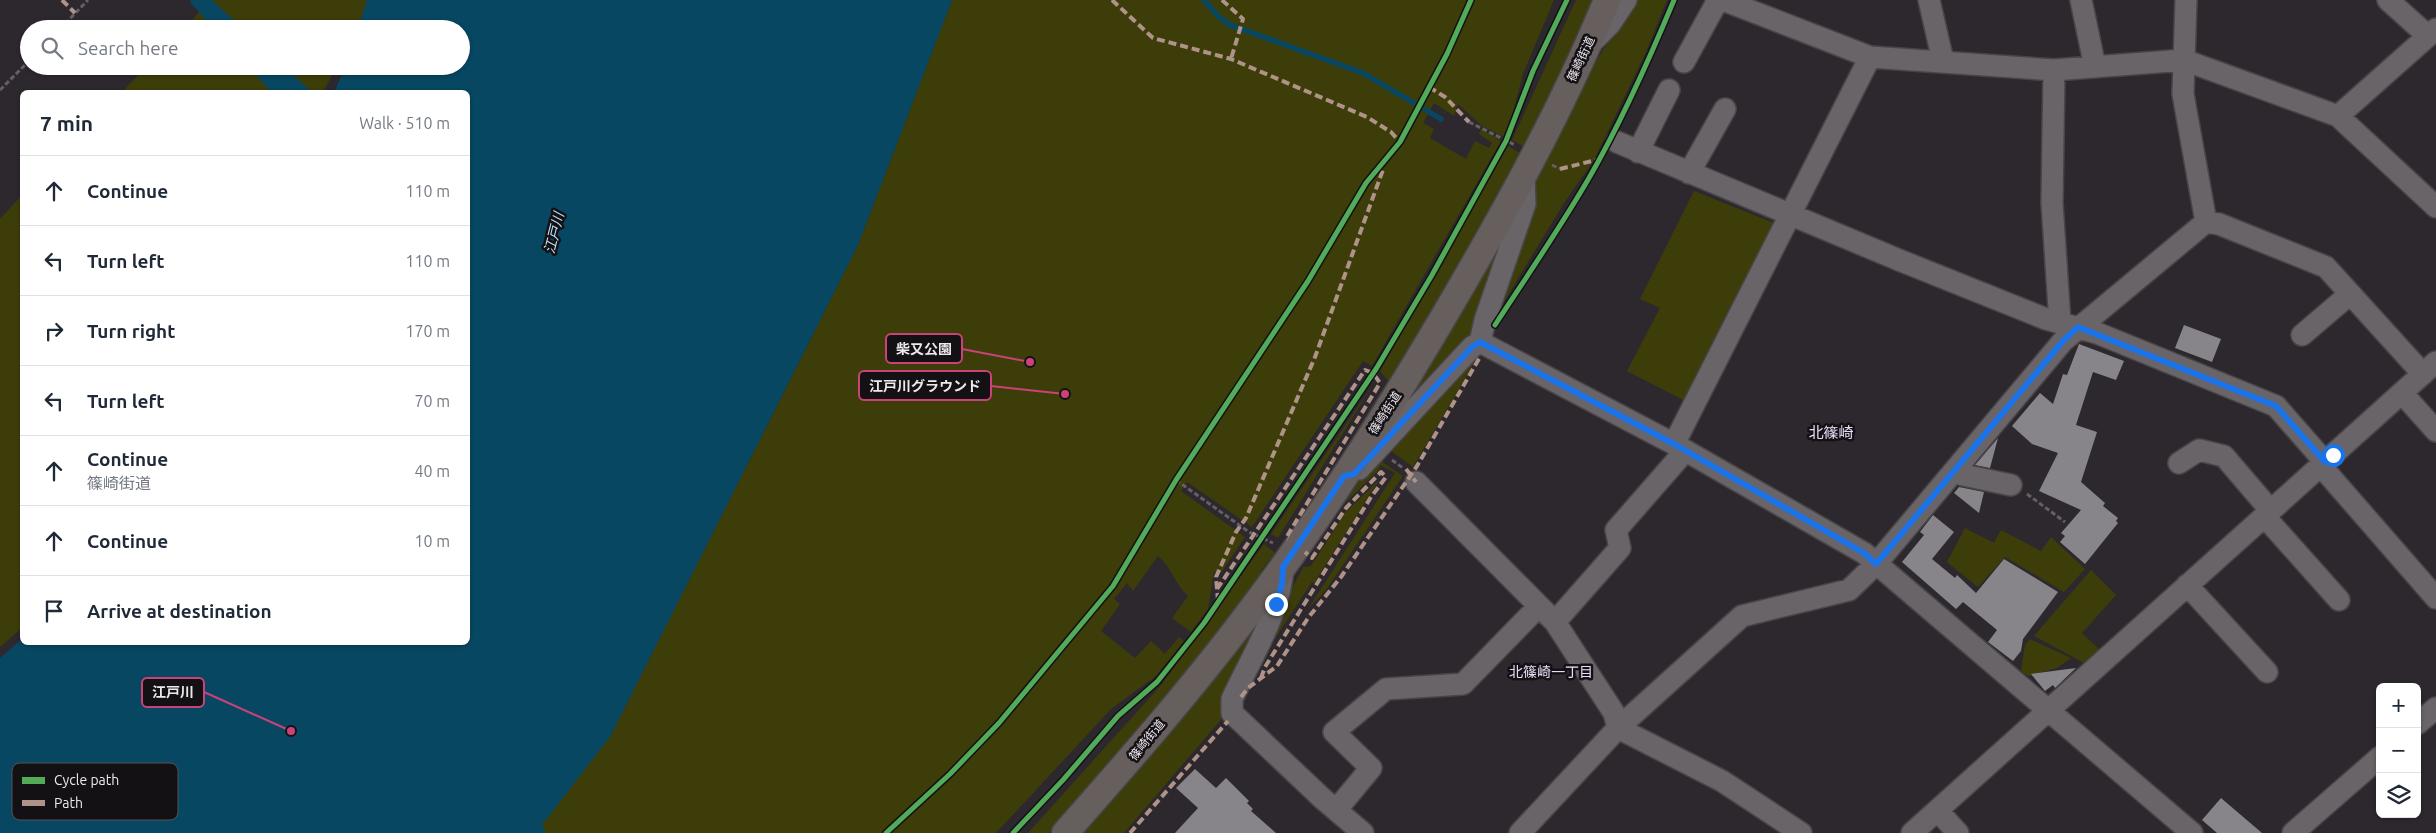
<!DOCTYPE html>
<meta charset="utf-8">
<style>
body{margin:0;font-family:Ubuntu,"Noto Sans JP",sans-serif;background:#f6f6f7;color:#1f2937}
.controls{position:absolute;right:15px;bottom:15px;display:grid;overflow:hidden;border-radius:8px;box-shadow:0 1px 4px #0004}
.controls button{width:45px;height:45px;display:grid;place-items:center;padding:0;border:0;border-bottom:1px solid #e0e1e3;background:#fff;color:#1f2937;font:25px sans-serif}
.stop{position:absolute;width:15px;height:15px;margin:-11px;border:4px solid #1a73e8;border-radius:50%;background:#fff}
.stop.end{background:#1a73e8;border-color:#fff;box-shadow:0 1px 5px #0008}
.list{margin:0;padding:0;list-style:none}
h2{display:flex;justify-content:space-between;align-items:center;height:65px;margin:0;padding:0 20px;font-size:21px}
h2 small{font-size:16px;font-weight:400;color:#747a83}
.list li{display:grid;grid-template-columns:32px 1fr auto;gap:15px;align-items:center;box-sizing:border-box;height:70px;padding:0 20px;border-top:1px solid #e0e1e3}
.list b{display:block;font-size:19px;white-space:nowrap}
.list p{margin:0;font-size:16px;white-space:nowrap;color:#747a83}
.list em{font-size:16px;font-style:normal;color:#747a83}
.icon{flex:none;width:28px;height:28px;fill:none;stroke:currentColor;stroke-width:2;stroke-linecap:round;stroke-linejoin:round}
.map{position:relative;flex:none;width:2436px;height:833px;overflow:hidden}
.search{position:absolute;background:#fff;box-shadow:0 1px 4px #0004;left:20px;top:20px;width:450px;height:55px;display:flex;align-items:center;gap:12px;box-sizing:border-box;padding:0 18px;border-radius:28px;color:#747a83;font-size:19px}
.panel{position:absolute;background:#fff;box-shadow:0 1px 4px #0004;left:20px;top:90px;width:450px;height:555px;border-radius:8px}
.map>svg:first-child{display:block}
</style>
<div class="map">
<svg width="2436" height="833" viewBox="0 0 2436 833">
<rect width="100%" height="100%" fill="#2d282d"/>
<path fill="#3d3d0a" d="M210,0H368L357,29H184Z
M952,0H1554L1523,74L1509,127L1504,137L1482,126L1458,104L1454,116L1434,103L1423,123L1434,129L1430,138L1466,159L1475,141L1489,148L1492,143L1479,134L1481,129L1501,141L1372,366L1363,361L1252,527L1187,482L1181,491L1245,537L1221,573L1214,572L1208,609L1191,632L1172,618L1188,596C1174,583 1171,566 1158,556L1133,591L1127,583L1114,599L1120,604L1101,631L1135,658L1151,641L1165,654L1179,637L1184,641L1156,676L1111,709L996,833H535L610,737L858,245Z
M1576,0H1595L1526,148L1512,140Z
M1635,0H1667L1646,52L1594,160L1564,203L1491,323L1532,202L1540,164L1570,102Z
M147,66H337L323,92H122Z
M1508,146L1522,154L1391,384L1380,371Z
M1694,191L1774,223L1685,401L1627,371L1660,308L1640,299Z
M22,195V628L0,647V219Z
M1518,204L1470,339L1380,436Z
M1476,357V360L1413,467L1387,448Z
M1374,383L1278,538L1271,534Z
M1378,459L1403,476L1326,590L1308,609L1395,473L1380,465L1379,470L1345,503L1362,477Z
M1379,480L1314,583L1312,582L1241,690L1303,567L1311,566L1345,513Z
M1965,528L1994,543L2001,530L2041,551L2051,537L2085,569L2064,592L2005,557L1978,587L1947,562Z
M1264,544L1275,553L1261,571L1265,574C1196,664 1125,750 1049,833H1028L1162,684Z
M2091,570L2116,595L2082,633L2101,651L2086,664L2034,636Z
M1274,596L1224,716L1124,833H1078Z
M2030,639L2071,658L2057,668L2028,676L2021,671L2025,645Z"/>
<path fill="#084762" d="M191,0H212L243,29H214L190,2Z
M367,0H952L858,245L610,737L542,825L546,833H0V658L22,639V642H468V92H334L346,66H461V29H358Z
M248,66H283L312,92H271Z"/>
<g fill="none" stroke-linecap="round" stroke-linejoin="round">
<path stroke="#084762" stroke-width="5.5" d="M1204,0L1219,17L1230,25L1363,73L1441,119"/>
</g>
<path fill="#87858a" d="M2184,325L2221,339L2212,362L2175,348Z
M2079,344L2124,361L2116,380L2093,372L2076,425L2097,432L2081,482L2105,503L2103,506L2118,518L2116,521L2118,523L2085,564L2060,542L2065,536L2061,533L2081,510L2039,491L2058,453L2032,444L2012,426L2040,393L2053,404L2063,374L2067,375Z
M1998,438L1990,468L1975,465Z
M1959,487L1984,492L1979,513L1954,493Z
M1933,515L1954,532L1932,559L1955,578L1957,575L1976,593L2004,559L2058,592L2023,639L2021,651L2013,661L1988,642L1997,630L1963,602L1956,609L1902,562L1924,535L1920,532Z
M2076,668L2055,688L2053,685L2045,691L2031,674Z
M1195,769L1216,788L1226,778L1249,801L1247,803L1253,809L1251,811L1276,833H1175L1198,808L1176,788Z
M2221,798L2262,833H2217L2202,820Z"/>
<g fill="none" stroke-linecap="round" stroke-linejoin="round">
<g stroke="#484548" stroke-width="24">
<path id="minor" d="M1723,0L1870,57L2054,70L2184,60L2338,116L2436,207
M1929,0L1943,61
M2081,0L2095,67
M2186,0L2183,94L2206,222
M2388,0L2428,36
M1593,41L1610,24L1626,0
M1684,62L1718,0
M2054,70L2052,203L2060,323
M2338,116L2436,29
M1617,142L1899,260L2046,319L2097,333L2276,406L2325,462
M1638,152L1669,90
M1689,173L1725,109
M1524,175L1525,204L1485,320L1480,342L1674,444L1864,553L2192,833
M2302,335L2350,294
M2402,393L2436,431
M1674,444L1870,57
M2179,463L2199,450L2224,456L2271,511
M2321,466L2436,598
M1359,469L1472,347L1480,342
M1955,471L1963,475L2011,485
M1416,482L1555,622L1614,713L1618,728L1722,781L1801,833
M2265,517L2339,600
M1283,567C1281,611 1251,658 1232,699V713L1323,799L1363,833
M2187,585L2267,672
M1555,622L1620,548L1616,530L1685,451
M2417,724L2436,708
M1337,809L1371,768L1334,732L1386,689L1463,684L1539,606
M1938,811L1958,833
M1520,833L1618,728L1742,616L1849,590L1876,564L2063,341L2206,222L2219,224L2326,267L2423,374
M1912,833L2436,362
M2293,833L2380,757"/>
</g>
<g stroke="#484548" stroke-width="29">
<path id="major" d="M1065,833C1127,763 1189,692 1245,618C1318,523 1383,419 1444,316C1504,214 1562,110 1607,0"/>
</g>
<path stroke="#645f64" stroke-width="3" stroke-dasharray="5 2.5" stroke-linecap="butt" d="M60,29L88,0
M0,90L29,61
M1469,122L1515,145
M1552,165L1560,169
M1392,460L1403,468
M1176,480L1249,532L1273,543
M2027,494L2065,522
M1118,716L1157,682L1204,623L1376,369L1432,275L1506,141L1533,71L1567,0"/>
<use href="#minor" stroke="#686468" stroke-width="21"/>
<use href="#major" stroke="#675f5e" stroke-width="26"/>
<path stroke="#af9288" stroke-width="4" stroke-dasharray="8 4" stroke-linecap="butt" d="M62,0L75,13
M1112,0L1153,38L1231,59L1367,117L1391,132L1400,142
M1222,0L1243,19L1231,59
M1429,87L1445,97L1469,122
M1560,169L1600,159
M1406,469L1416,482
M1217,589L1365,370L1373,373L1380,383L1286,538L1288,539
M1218,601L1216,577L1236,532L1246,518L1315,357L1384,167
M1261,678L1265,667L1371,497L1386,477L1381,472L1346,508L1312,558L1305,552
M1241,697L1248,688L1277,666L1308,618L1341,577L1417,466L1480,357
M1130,833L1228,721"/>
<g stroke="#141115" stroke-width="8">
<path id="cycleway" d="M1495,325C1527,276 1560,228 1589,178C1622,121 1649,60 1674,0
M886,833L950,774L999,723L1113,586L1176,480L1308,281L1366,183L1400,142L1447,54L1471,0
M1013,833L1063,780L1118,716L1157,682L1204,623L1376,369L1432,275L1506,141L1533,71L1567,0"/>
</g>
<use href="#cycleway" stroke="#51ab58" stroke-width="5"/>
</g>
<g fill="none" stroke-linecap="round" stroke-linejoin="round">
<path stroke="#1a73e8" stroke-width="6" d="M1276,604L1282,584L1283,567L1344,476L1354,474L1472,347L1480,342L1674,444L1864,553L1876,564L2063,341L2078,327L2276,406L2325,462L2333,455"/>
</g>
<g text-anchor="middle" stroke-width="5" stroke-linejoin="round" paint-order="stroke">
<g font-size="12" fill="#ede8ee" stroke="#141115">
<text transform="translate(1581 59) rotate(-65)" y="4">篠崎街道</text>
<text transform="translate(1385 413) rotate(-57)" y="4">篠崎街道</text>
<text transform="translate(1147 740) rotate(-51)" y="4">篠崎街道</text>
</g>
<g font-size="14" font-style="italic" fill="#bee6fc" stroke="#141115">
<text transform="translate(554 233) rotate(-76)" y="5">江戸川</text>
</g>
<g font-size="14" fill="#e9dcf8" stroke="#141115">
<text x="1551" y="677">北篠崎一丁目</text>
</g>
<g font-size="15" fill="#e9dcf8" stroke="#141115">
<text x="1831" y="438">北篠崎</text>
</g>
</g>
<rect x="12" y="763" width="166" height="57" rx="8" fill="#141115" stroke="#555256" stroke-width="1"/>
<rect x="22" y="777" width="23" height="7" fill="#51ab58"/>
<rect x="22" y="800" width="23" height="6" fill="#af9288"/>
<g font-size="14" fill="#ede8ee">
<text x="54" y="785">Cycle path</text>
<text x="54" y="808">Path</text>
</g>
<path fill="none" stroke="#cb4278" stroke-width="2" d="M1030 362L962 349M1065 394L991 386M291 731L204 692"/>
<g fill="#cb4278" stroke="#141115" stroke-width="2">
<circle cx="1030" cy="362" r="5"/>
<circle cx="1065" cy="394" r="5"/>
<circle cx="291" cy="731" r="5"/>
</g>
<g fill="#141115" stroke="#cb4278" stroke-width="2">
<rect x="886" y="334" width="76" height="29" rx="5"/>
<rect x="859" y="371" width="132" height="29" rx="5"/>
<rect x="142" y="678" width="62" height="29" rx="5"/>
</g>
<g font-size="14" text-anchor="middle" font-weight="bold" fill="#ede8ee">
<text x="924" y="354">柴又公園</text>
<text x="925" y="391">江戸川グラウンド</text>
<text x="173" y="697">江戸川</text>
</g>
</svg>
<div class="controls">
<button>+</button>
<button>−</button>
<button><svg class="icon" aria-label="layers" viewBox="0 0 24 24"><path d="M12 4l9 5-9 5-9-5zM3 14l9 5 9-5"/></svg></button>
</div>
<div class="stop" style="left:2333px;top:455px"></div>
<div class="stop end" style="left:1276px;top:604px"></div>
<div class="search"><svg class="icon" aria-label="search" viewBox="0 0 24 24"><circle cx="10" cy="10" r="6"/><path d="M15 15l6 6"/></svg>Search here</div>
<section class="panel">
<h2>7 min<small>Walk · 510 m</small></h2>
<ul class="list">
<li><svg class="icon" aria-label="ahead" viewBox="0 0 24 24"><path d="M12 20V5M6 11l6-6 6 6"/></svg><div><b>Continue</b></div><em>110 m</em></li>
<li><svg class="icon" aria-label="left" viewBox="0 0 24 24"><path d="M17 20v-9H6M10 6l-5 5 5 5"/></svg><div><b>Turn left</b></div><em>110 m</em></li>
<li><svg class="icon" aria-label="right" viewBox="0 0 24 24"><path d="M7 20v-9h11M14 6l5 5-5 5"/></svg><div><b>Turn right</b></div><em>170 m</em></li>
<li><svg class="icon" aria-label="left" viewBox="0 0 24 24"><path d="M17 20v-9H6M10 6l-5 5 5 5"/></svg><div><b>Turn left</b></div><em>70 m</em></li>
<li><svg class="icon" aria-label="ahead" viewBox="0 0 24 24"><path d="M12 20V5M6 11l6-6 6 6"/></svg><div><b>Continue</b><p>篠崎街道</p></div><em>40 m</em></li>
<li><svg class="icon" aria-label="ahead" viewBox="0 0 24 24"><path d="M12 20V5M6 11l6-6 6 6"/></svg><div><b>Continue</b></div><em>10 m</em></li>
<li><svg class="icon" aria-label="arrive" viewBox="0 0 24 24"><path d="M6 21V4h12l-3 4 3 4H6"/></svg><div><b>Arrive at destination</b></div></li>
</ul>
</section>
</div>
